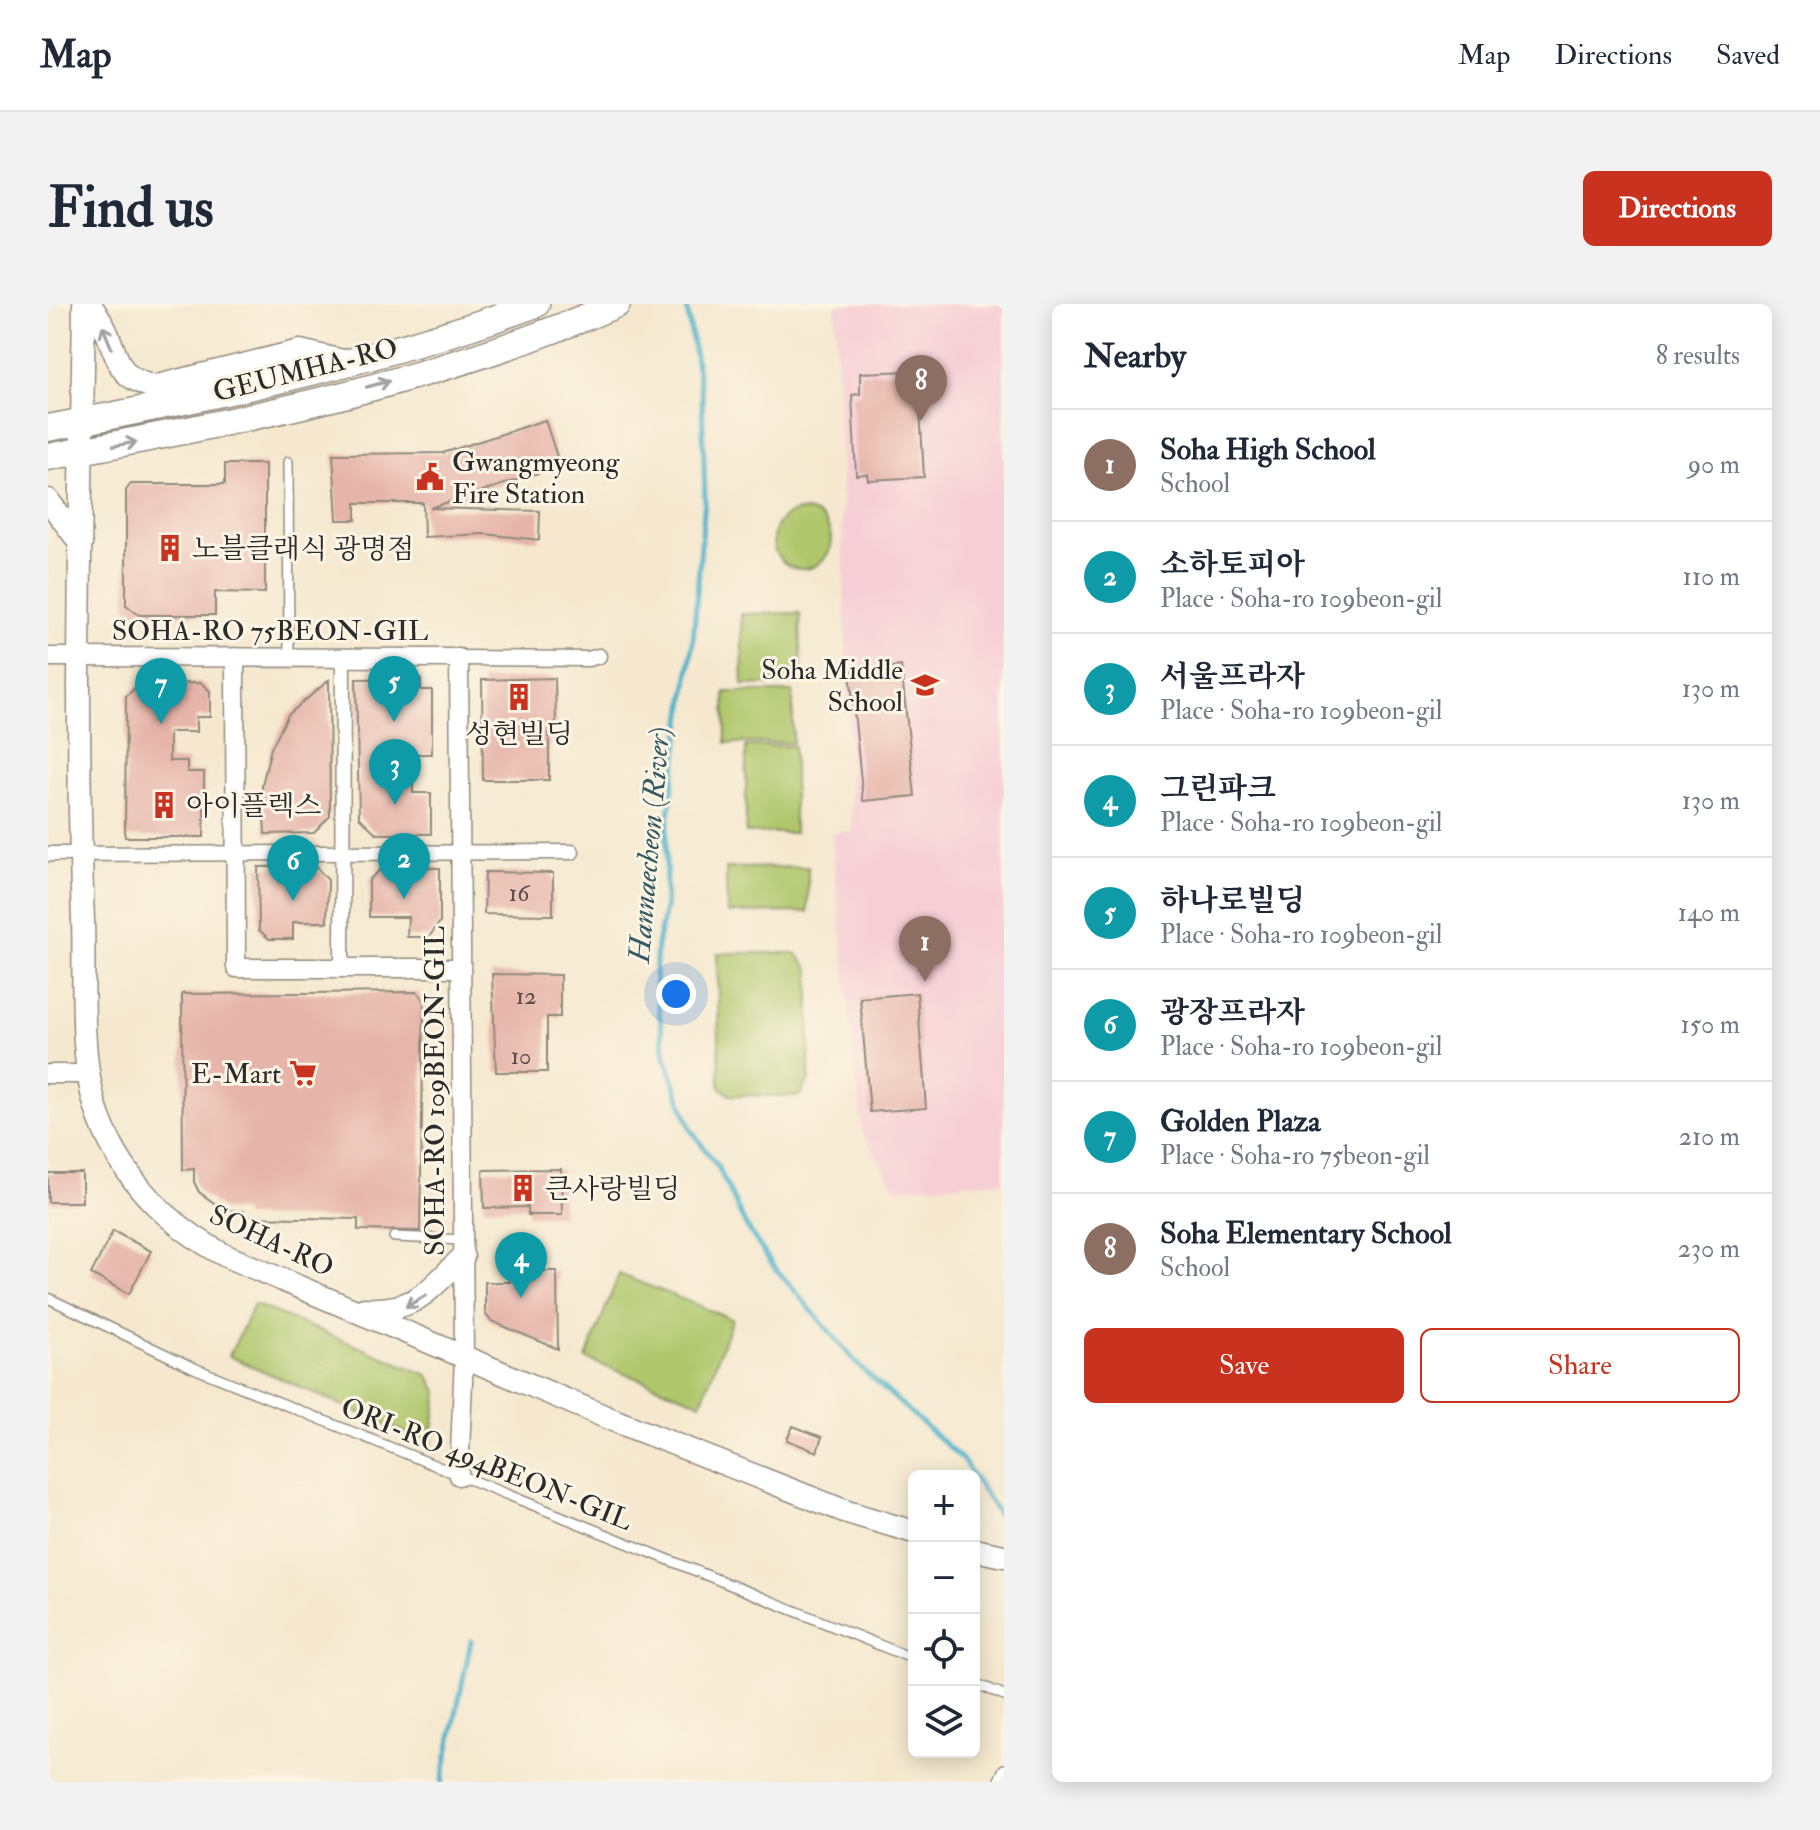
<!DOCTYPE html>
<meta charset="utf-8">
<style>
body{margin:0;font-family:"IM FELL Double Pica","Noto Serif KR",serif;background:#f2f2f3;color:#1f2937}
.controls{position:absolute;right:24px;bottom:24px;display:grid;overflow:hidden;border-radius:12px;box-shadow:0 4px 20px #0003}
.controls button{width:72px;height:72px;display:grid;place-items:center;padding:0;border:0;border-bottom:2px solid #e0e1e3;background:#fff;color:#1f2937;font:40px sans-serif}
.you{position:absolute;left:628px;top:690px;width:28px;height:28px;margin:-20px;border:6px solid #fff;border-radius:50%;background:#1a73e8;box-shadow:0 0 0 12px #1a73e833}
.badge{display:grid;place-items:center;width:52px;height:52px;border-radius:50%;background:#c8321e;color:#fff;font-size:26px;font-weight:700}
.pin{position:absolute;translate:-50% -66px;filter:drop-shadow(0 2px 4px #0008)}
.pin::after{content:'';position:absolute;top:42px;width:28px;height:24px;background:inherit;clip-path:polygon(0 0,100% 0,50% 100%)}
.list{margin:0;padding:0;list-style:none}
h2{display:flex;justify-content:space-between;align-items:center;height:104px;margin:0;padding:0 32px;font-size:34px}
h2 small{font-size:26px;font-weight:400;color:#747a83}
.list li{display:grid;grid-template-columns:52px 1fr auto;gap:24px;align-items:center;box-sizing:border-box;height:112px;padding:0 32px;border-top:2px solid #e0e1e3}
.list b{display:block;font-size:30px;white-space:nowrap}
.list p{margin:0;font-size:26px;white-space:nowrap;color:#747a83}
.list em{font-size:26px;font-style:normal;color:#747a83}
.actions{display:flex;gap:16px;padding:24px 32px}
.actions a{flex:1;padding:18px 0;border:2px solid #c8321e;border-radius:12px;text-align:center;font-size:28px;color:#c8321e}
.actions .main{background:#c8321e;color:#fff}
.icon{flex:none;width:44px;height:44px;fill:none;stroke:currentColor;stroke-width:2;stroke-linecap:round;stroke-linejoin:round}
.map{position:relative;flex:none;width:956px;height:1478px;overflow:hidden;border-radius:12px}
header{display:flex;align-items:center;gap:48px;box-sizing:border-box;height:112px;padding:0 40px;background:#fff;border-bottom:2px solid #e0e1e3}
header strong{font-size:38px}
nav{display:flex;gap:44px;margin-inline-start:auto;font-size:28px}
.intro{display:flex;align-items:center;justify-content:space-between;box-sizing:border-box;height:192px;padding:0 48px}
h1{margin:0;font-size:56px}
.button{padding:20px 36px;border-radius:12px;background:#c8321e;color:#fff;font-size:28px;font-weight:700}
main{display:flex;gap:48px;padding:0 48px}
aside{flex:1;background:#fff;border-radius:12px;box-shadow:0 4px 20px #0003}
.map>svg:first-child{display:block}
</style>
<header>
<strong>Map</strong>
<nav><a>Map</a><a>Directions</a><a>Saved</a></nav>
</header>
<div class="intro"><h1>Find us</h1><a class="button">Directions</a></div>
<main>
<div class="map">
<svg width="956" height="1478" viewBox="0 0 956 1478">
<rect width="100%" height="100%" fill="#fcf5e5"/>
<filter id="ink" filterUnits="userSpaceOnUse"><feTurbulence type="fractalNoise" baseFrequency=".0125" numOctaves="2"/><feDisplacementMap in="SourceGraphic" scale="16" xChannelSelector="R" yChannelSelector="G"/><feConvolveMatrix kernelMatrix="1 2 1 2 8 2 1 2 1" color-interpolation-filters="sRGB"/></filter>
<filter id="wash" filterUnits="userSpaceOnUse"><feTurbulence type="fractalNoise" baseFrequency=".006" numOctaves="4" result="noise"/><feDisplacementMap in="SourceGraphic" scale="32" xChannelSelector="R" yChannelSelector="G"/><feGaussianBlur stdDeviation="1.8" result="paint"/><feColorMatrix in="noise" values="0 0 0 0 0 0 0 0 0 0 0 0 0 0 0 0 0 1.4 0 .05"/><feComposite in="paint" operator="in"/></filter>
<g filter="url(#wash)">
<rect width="100%" height="100%" fill="#f5e8cf"/>
<path fill="#f6cfd6" d="M787,0H956V877L847,884L814,828L783,529L804,527Z"/>
<path fill="#afc66a" stroke="#6d784a" stroke-width="2" d="M725 236a29 29 0 1 1 58 0a29 29 0 1 1-58 0Z
M752,309L754,379L695,381L693,310Z
M677,388H745V439H678Z
M698,442H746V529H698Z
M760,563V608L679,609L678,564Z
M669,649H748L762,666L761,776L751,792L682,791L672,783Z
M571,970L684,1015L653,1099L538,1055Z
M206,1000L380,1071L390,1089L383,1140L181,1052Z"/>
<g fill="none" stroke-linecap="round" stroke-linejoin="round">
<path stroke="#4bb2ca" stroke-width="5" d="M638,0L654,92L657,194L645,337L619,525L617,604L609,641L607,674L617,753L643,826L670,863L697,920L723,959L810,1061L914,1155L925,1172
M926,1173L956,1220
M394,1478L423,1337"/>
</g>
<g id="blocks">
<path fill="#e6b4a9" d="M863,67L864,88H871L876,173L820,176L819,170L808,171L804,91L812,90V69Z
M497,116L512,162L382,204L492,207L491,236L437,230L376,233L375,199H308V216H289L285,150L395,149Z
M177,160H217V289L167,288V311H91L78,301V186L83,180H177Z
M853,362L867,492L815,497L802,367Z
M373,374V386H384V450H365V489H383V530H329L311,513L308,375Z
M507,374L508,423H501V476H435L434,376Z
M281,376L282,512L266,529L217,530L214,481L223,444L240,411Z
M153,379L162,387V413H148V428H121V457H139V468H156V533H77L78,392L92,380Z
M267,562L280,576L279,618H245V635H221L211,626L210,563Z
M335,563L392,564V618L381,633H359L360,613H321V576Z
M437,568L505,569V611L436,610Z
M444,670L512,671V713H499V768H448Z
M370,688L376,698L372,927L310,926V915L196,913V907L176,906L151,888L146,878V865L135,866L134,690Z
M869,689L878,804L822,808L812,694Z
M513,865L514,911H480V903L436,904L435,866Z
M0,869H34V898H0Z
M65,927L103,947L81,990L43,970Z
M462,967H509L510,1045L443,1017L437,1010V978H462Z
M745,1122L774,1133L769,1148L739,1136Z"/>
</g>
</g>
<g filter="url(#ink)">
<use href="#blocks" fill-opacity="0" stroke="#908a7d" stroke-width="2"/>
<g fill="none" stroke-linecap="round" stroke-linejoin="round">
<g stroke="#908a7d" stroke-width="12">
<path id="service" d="M240,158L241,354
M346,933L415,936
M0,994L146,1064L866,1355
M926,1379L956,1391
M950,1478L956,1465"/>
</g>
<g stroke="#908a7d" stroke-width="17">
<path id="pedestrian" d="M411,354L540,355L551,352
M0,550L524,548
M294,664L295,354"/>
</g>
<g stroke="#908a7d" stroke-width="21">
<path id="minor" d="M0,353L411,354L416,1053L411,1172
M187,353L188,664H413
M0,770H41"/>
</g>
<g stroke="#908a7d" stroke-width="25">
<path id="tertiary" d="M36,0C33,205 27,411 35,616C37,677 30,756 51,813C75,877 119,920 178,952L565,1116L799,1208L866,1228
M42,0C49,11 57,22 61,34C73,64 72,72 105,83L252,47L299,58
M0,196L33,240
M316,1005C369,1008 380,986 415,953
M926,1246L956,1252"/>
</g>
<g stroke="#908a7d" stroke-width="29">
<path id="secondary" d="M0,124C165,93 330,58 488,0
M0,153C192,118 389,78 569,0"/>
</g>
<use href="#service" stroke="#fff" stroke-width="9"/>
<use href="#pedestrian" stroke="#fff" stroke-width="14"/>
<use href="#minor" stroke="#fff" stroke-width="18"/>
<use href="#tertiary" stroke="#fff" stroke-width="22"/>
<use href="#secondary" stroke="#fff" stroke-width="26"/>
</g>
<defs><path id="oneway-shaft" d="M-6 0H5M1.5-3L5.5 0L1.5 3" fill="none" stroke-width="1.6" stroke-linecap="round" stroke-linejoin="round" transform="scale(2)"/></defs>
<g stroke="#a0a0a0">
<use href="#oneway-shaft" transform="translate(59 33) rotate(-113)"/>
<use href="#oneway-shaft" transform="translate(330 80) rotate(-15)"/>
<use href="#oneway-shaft" transform="translate(77 140) rotate(-10)"/>
<use href="#oneway-shaft" transform="translate(368 997) rotate(150)"/>
</g>
</g>
<defs>
<g id="civic-bare" transform="scale(2.16)"><path d="M-.6-6.5H3V-4.5H.6V-3L4-1V1h2V6H-6V1h2V-1L-.6-3ZM-1.2 2.5V6h2.4V2.5Z" fill="#c8321e" stroke="#fcf5e5" stroke-width="2.5" paint-order="stroke"/></g>
<g id="building-bare" transform="scale(2.16)"><path d="M-4-6H4V6H1V3H-1V6H-4ZM-2.5-4.3h1.7v1.8h-1.7ZM.8-4.3h1.7v1.8H.8ZM-2.5-1h1.7V.8h-1.7ZM.8-1h1.7V.8H.8Z" fill="#c8321e" stroke="#fcf5e5" stroke-width="2.5" paint-order="stroke"/></g>
<g id="school-bare" transform="scale(2.16)"><path d="M0-5L7-2L0 1L-7-2ZM-4 1L0 2.5L4 1V4Q0 6-4 4Z" fill="#c8321e" stroke="#fcf5e5" stroke-width="2.5" paint-order="stroke"/></g>
<g id="supermarket-bare" transform="scale(2.16)"><path d="M-6-5.5h2.5l.6 2H6L4.5 2H-2.5L-4.4-4H-6ZM-1.5 3.2a1.3 1.3 0 1 0 .1 0ZM3 3.2a1.3 1.3 0 1 0 .1 0Z" fill="#c8321e" stroke="#fcf5e5" stroke-width="2.5" paint-order="stroke"/></g>
</defs>
<g fill-rule="evenodd">
<use href="#civic-bare" x="382" y="173"/>
<use href="#building-bare" x="122" y="244"/>
<use href="#school-bare" x="877" y="381"/>
<use href="#building-bare" x="471" y="393"/>
<use href="#building-bare" x="116" y="501"/>
<use href="#supermarket-bare" x="255" y="769"/>
<use href="#building-bare" x="475" y="884"/>
</g>
<g text-anchor="middle" stroke-width="6" stroke-linejoin="round" paint-order="stroke">
<g font-size="24" fill="#5a4d4a">
<text x="471" y="597">16</text>
<text x="478" y="700">12</text>
<text x="473" y="760">10</text>
</g>
<g font-size="28" fill="#2b2b2b" stroke="#fcf5e5">
<text transform="translate(257 65) rotate(-14)" y="10">GEUMHA-RO</text>
<text x="222" y="336">SOHA-RO 75BEON-GIL</text>
<text transform="translate(386 787) rotate(-90)" y="10">SOHA-RO 109BEON-GIL</text>
<text transform="translate(224 936) rotate(25)" y="10">SOHA-RO</text>
<text transform="translate(439 1159) rotate(22)" y="10">ORI-RO 494BEON-GIL</text>
</g>
<g font-size="28" fill="#2b2b2b" stroke="#fcf5e5" text-anchor="start">
<text x="404" y="167">Gwangmyeong<tspan x="404" dy="32">Fire Station</tspan></text>
<text x="144" y="254">노블클래식 광명점</text>
<text x="855" y="375" text-anchor="end">Soha Middle<tspan x="855" dy="32">School</tspan></text>
<text x="471" y="439" text-anchor="middle">성현빌딩</text>
<text x="138" y="511">아이플렉스</text>
<text x="233" y="779" text-anchor="end">E-Mart</text>
<text x="497" y="894">큰사랑빌딩</text>
</g>
<g font-size="30" font-style="italic" fill="#365a63" stroke="#fcf5e5">
<text transform="translate(601 541) rotate(-85)" y="10">Hannaecheon (River)</text>
</g>
</g>
</svg>
<div class="controls">
<button>+</button>
<button>−</button>
<button><svg class="icon" aria-label="locate" viewBox="0 0 24 24"><circle cx="12" cy="12" r="6"/><path d="M12 2v4M12 18v4M2 12h4M18 12h4"/></svg></button>
<button><svg class="icon" aria-label="layers" viewBox="0 0 24 24"><path d="M12 4l9 5-9 5-9-5zM3 14l9 5 9-5"/></svg></button>
</div>
<div class="you"></div>
<div class="pin badge" style="left:877px;top:678px;background:#8d6e63">1</div>
<div class="pin badge" style="left:356px;top:595px;background:#0f9aa8">2</div>
<div class="pin badge" style="left:347px;top:501px;background:#0f9aa8">3</div>
<div class="pin badge" style="left:473px;top:994px;background:#0f9aa8">4</div>
<div class="pin badge" style="left:346px;top:418px;background:#0f9aa8">5</div>
<div class="pin badge" style="left:245px;top:597px;background:#0f9aa8">6</div>
<div class="pin badge" style="left:113px;top:420px;background:#0f9aa8">7</div>
<div class="pin badge" style="left:873px;top:117px;background:#8d6e63">8</div>
</div>
<aside>
<h2>Nearby<small>8 results</small></h2>
<ul class="list">
<li><span class="badge" style="background:#8d6e63">1</span><div><b>Soha High School</b><p>School</p></div><em>90 m</em></li>
<li><span class="badge" style="background:#0f9aa8">2</span><div><b>소하토피아</b><p>Place · Soha-ro 109beon-gil</p></div><em>110 m</em></li>
<li><span class="badge" style="background:#0f9aa8">3</span><div><b>서울프라자</b><p>Place · Soha-ro 109beon-gil</p></div><em>130 m</em></li>
<li><span class="badge" style="background:#0f9aa8">4</span><div><b>그린파크</b><p>Place · Soha-ro 109beon-gil</p></div><em>130 m</em></li>
<li><span class="badge" style="background:#0f9aa8">5</span><div><b>하나로빌딩</b><p>Place · Soha-ro 109beon-gil</p></div><em>140 m</em></li>
<li><span class="badge" style="background:#0f9aa8">6</span><div><b>광장프라자</b><p>Place · Soha-ro 109beon-gil</p></div><em>150 m</em></li>
<li><span class="badge" style="background:#0f9aa8">7</span><div><b>Golden Plaza</b><p>Place · Soha-ro 75beon-gil</p></div><em>210 m</em></li>
<li><span class="badge" style="background:#8d6e63">8</span><div><b>Soha Elementary School</b><p>School</p></div><em>230 m</em></li>
</ul>
<div class="actions"><a class="main">Save</a><a>Share</a></div>
</aside>
</main>
